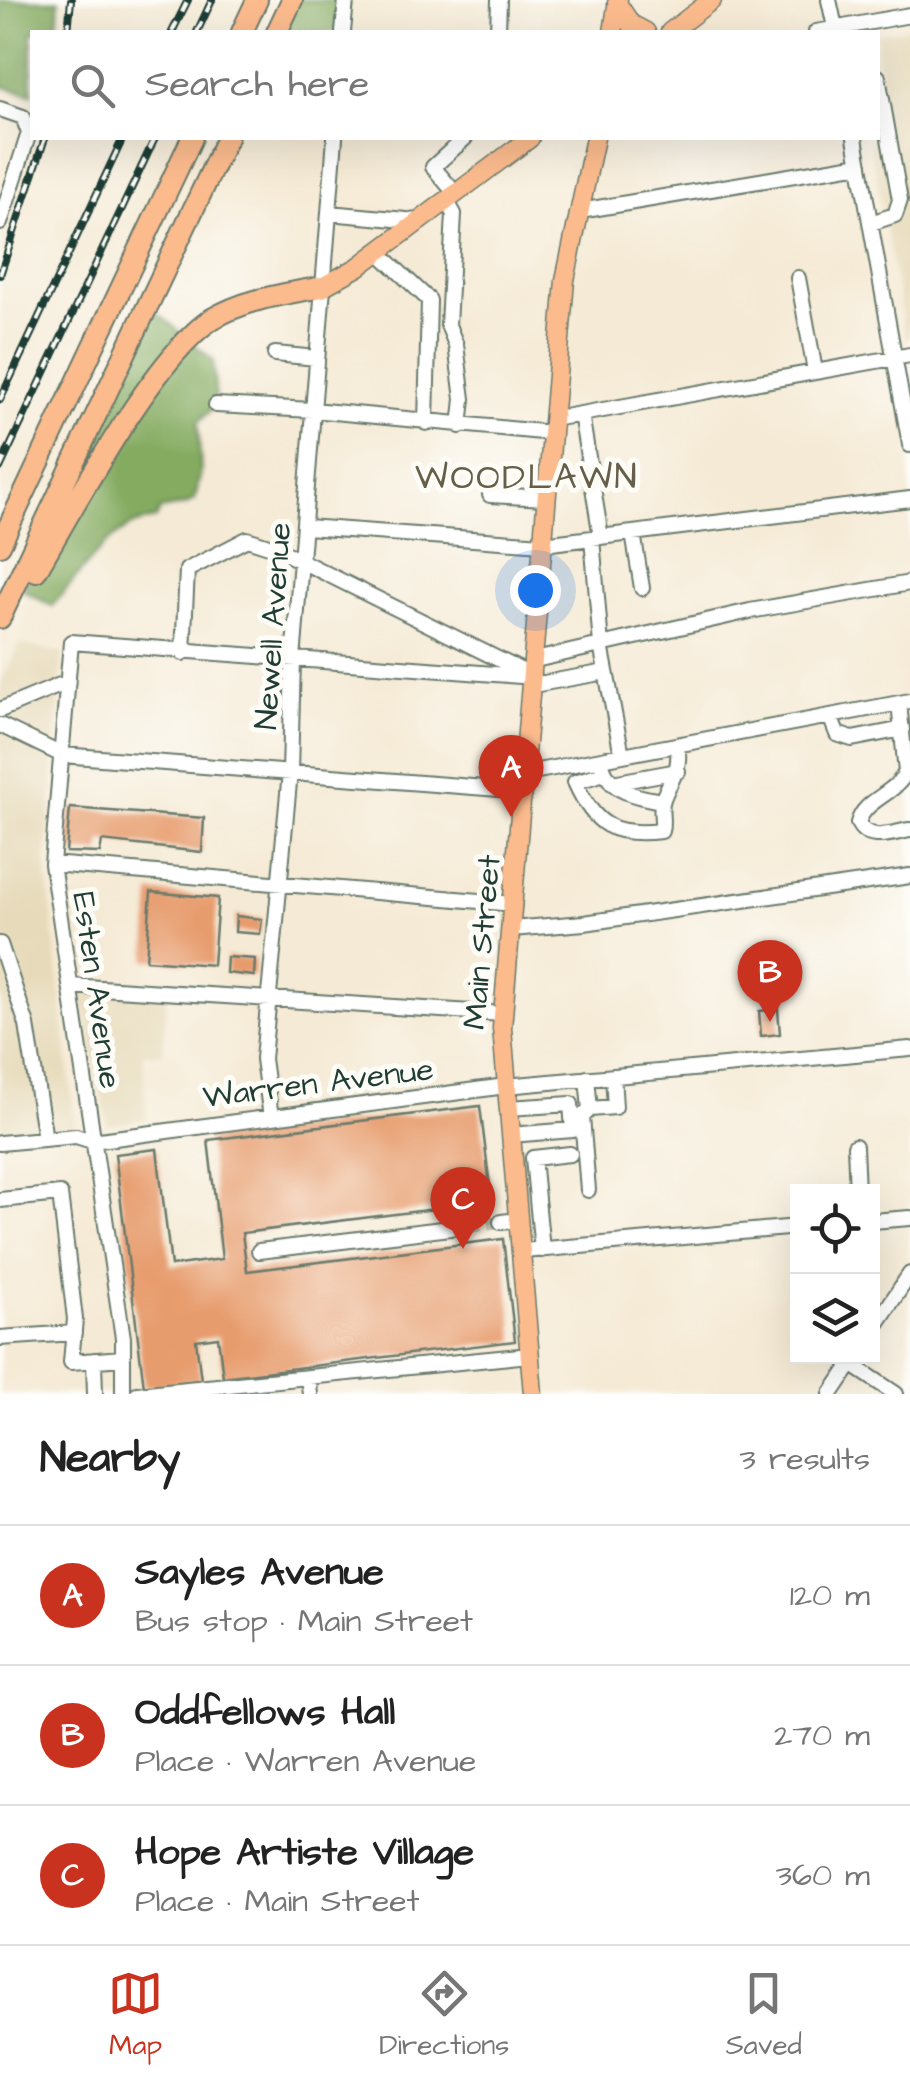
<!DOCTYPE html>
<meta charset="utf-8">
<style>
body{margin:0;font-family:"Architects Daughter",sans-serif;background:#f6f6f6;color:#222}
.controls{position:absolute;right:30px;bottom:30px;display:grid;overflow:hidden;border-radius:0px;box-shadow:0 10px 40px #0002}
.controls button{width:90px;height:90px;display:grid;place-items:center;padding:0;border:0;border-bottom:2px solid #e0e0e0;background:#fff;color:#222;font:50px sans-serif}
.you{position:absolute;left:535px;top:590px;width:35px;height:35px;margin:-25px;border:8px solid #fff;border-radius:50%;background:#1a73e8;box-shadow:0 0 0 15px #1a73e833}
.badge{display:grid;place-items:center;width:65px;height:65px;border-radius:50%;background:#c8321e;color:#fff;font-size:32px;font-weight:700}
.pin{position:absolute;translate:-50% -82px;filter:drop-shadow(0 2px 5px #0008)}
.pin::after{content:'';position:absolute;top:52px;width:35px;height:30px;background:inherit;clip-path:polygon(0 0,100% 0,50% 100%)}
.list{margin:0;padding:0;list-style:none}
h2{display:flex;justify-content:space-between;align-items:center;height:130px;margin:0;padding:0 40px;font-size:42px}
h2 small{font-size:32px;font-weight:400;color:#767676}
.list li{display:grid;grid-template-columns:65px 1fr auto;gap:30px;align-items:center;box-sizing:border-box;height:140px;padding:0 40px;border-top:2px solid #e0e0e0}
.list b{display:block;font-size:38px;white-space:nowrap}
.list p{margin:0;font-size:32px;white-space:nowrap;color:#767676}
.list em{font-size:32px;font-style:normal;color:#767676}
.icon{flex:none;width:55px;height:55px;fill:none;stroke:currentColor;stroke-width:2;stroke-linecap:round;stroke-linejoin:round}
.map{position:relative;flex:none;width:910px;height:1394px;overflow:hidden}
.search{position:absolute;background:#fff;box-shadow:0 10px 40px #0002;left:30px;right:30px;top:30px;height:110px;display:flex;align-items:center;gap:25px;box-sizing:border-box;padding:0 35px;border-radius:0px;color:#767676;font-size:38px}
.sheet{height:550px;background:#fff}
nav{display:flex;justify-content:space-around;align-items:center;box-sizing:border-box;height:140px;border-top:2px solid #e0e0e0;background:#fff;font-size:28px;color:#767676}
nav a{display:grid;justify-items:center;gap:5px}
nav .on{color:#c8321e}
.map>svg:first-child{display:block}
</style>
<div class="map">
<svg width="910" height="1394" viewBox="0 0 910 1394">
<rect width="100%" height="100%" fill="#fdfcf7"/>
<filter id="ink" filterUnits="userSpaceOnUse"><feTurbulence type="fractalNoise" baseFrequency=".01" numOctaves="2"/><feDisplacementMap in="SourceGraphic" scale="20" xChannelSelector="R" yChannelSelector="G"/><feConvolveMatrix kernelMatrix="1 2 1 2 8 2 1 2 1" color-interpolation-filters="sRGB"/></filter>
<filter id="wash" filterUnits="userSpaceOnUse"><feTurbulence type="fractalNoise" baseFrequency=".0048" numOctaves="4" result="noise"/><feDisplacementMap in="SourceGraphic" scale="40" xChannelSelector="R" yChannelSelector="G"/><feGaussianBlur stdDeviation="2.25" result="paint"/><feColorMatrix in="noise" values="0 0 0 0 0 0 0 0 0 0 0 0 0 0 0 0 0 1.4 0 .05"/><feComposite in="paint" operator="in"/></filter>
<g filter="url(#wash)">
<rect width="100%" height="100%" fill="#f5ead5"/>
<path fill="#e7daba" d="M910,28V338L906,339L869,138H878V34Z
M19,644L63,653L46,863L75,1126L0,1143V685Z
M79,990L166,995L163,1054H143L146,1119L108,1125Z"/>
<path fill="#84ab61" stroke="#52744a" stroke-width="2.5" d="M0,0H59L57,32H32V94L0,86Z
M293,0H348L345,32H278Z
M149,306L213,360L216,404L198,423L201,472L195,499L186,505L160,510L156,519C109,524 81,575 52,606L23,590Z"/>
<g id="blocks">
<path fill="#e79c6d" d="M70,808L204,818L202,852L102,841L100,853L66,852Z
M151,892L218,898L213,965L146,960Z
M236,916L262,919L260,934L235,932Z
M227,957L255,959L254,976L226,973Z
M778,1009L780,1034L761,1036L759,1011Z
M480,1106L492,1202L242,1233L247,1271L503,1239L515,1341L223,1377L218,1337L196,1340L201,1380L144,1387L115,1154L157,1149L171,1266L222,1259L208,1140Z"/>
</g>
</g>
<g filter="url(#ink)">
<use href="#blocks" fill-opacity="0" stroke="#6a7a6c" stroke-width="2.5"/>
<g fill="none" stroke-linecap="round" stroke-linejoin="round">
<path stroke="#cac7b5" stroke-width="14" stroke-dasharray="14 7" stroke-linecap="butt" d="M467,1226L501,1222"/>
<g stroke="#6a7a6c" stroke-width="18">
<path id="minor" d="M829,0L836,32
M343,32L346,0
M498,32L499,0
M816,32L910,15
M0,109L23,117L29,133L0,223
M855,138L910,445
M455,193L433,167L465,138
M446,200L454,214L448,325L456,345L463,399L460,426
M580,211L860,164
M329,213L417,221
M871,223L895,215L900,200L878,77
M377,251L429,300L426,423
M798,278L815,371
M275,354L317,358
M216,405L313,410L552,433
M581,414L601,537
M553,419L910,355
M490,495L547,498
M306,527L543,544L910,499
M633,533L642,588
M592,538L601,645L622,755
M183,653L187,570L247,539L275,548L528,674
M535,660L750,611L910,583
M533,685L606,672
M899,703L906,772C895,795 864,799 858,823C868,843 891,833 910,830
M0,710L65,683
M830,716L837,734L852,739L903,729
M0,725L62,755L524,791
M602,764C609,792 637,797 662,801
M527,773L910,701
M604,773L575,782C594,825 613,837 661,831C664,821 659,809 663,799C671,777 682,770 677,745
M612,783L678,771
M52,864L514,904
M511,929L584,923L910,876
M0,944L27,1025L45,1139
M70,986L503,1014
M587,1078L590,1109
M508,1108L571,1104L573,1130L510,1135
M271,1117L263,1059L290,772L293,660L335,138
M0,1143L76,1136L92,1141L506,1086L910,1049
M855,1146L857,1192
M588,1190L582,1117L590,1109L615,1107L613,1076
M0,1200L60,1194L75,1319L71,1362L123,1358
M872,1221L910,1218
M501,1222L519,1220
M542,1250L533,1158L570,1154
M259,1251L467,1226
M523,1251L798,1227
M872,1331L910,1274
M0,1338L74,1333
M94,1360L95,1394
M851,1364L896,1394
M308,1377L310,1394
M123,1394V1338L52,864L71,642L534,677
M137,1394L530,1355
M831,1394L856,1357"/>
</g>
<g stroke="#6a7a6c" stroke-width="21">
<path id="major" d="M617,3L631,24L646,32
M613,32L618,0
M670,32L712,0
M322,287L358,267L530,138
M533,1394L502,1028L565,280L595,138"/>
</g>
<g stroke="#6a7a6c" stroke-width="24">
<path id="highway" d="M242,32L257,0
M277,32L292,0
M0,545L192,138
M36,571C73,508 155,355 212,319C245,299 285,294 322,287
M0,618L227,138"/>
</g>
<use href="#minor" stroke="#fff" stroke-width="14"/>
<use href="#major" stroke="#fbbb8d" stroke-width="18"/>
<use href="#highway" stroke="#fbbb8d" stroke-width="20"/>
<g stroke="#1f3d34" stroke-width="8">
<path id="rail" d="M68,32L71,0
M172,32L188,0
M197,32L212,0
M0,275L45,138
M0,400L123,138
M0,468L155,138"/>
</g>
<use href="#rail" stroke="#fdfcf7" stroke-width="4" stroke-dasharray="11" stroke-linecap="butt"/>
</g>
</g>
<g text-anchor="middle" stroke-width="10" stroke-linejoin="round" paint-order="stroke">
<g font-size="32" fill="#1f3d34" stroke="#fdfcf7">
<text transform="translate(272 626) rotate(-86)" y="11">Newell Avenue</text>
<text transform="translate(481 942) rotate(-85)" y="11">Main Street</text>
<text transform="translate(98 990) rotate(82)" y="11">Esten Avenue</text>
<text transform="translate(318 1082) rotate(-7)" y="11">Warren Avenue</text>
</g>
<g font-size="35" letter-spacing="2.5" fill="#655e48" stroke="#fdfcf7">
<text x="527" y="488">WOODLAWN</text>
</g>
</g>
</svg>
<div class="controls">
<button><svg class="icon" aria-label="locate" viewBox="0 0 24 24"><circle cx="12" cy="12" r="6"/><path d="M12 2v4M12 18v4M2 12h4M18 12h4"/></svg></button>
<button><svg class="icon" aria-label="layers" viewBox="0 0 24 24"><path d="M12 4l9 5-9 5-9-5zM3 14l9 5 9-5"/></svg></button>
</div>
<div class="you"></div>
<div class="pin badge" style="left:511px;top:817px">A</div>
<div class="pin badge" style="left:770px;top:1022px">B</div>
<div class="pin badge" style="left:463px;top:1249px">C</div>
<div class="search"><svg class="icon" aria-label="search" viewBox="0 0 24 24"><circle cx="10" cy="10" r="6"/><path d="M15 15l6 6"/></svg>Search here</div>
</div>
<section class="sheet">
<h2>Nearby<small>3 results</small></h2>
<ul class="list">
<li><span class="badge">A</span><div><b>Sayles Avenue</b><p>Bus stop · Main Street</p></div><em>120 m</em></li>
<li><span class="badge">B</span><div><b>Oddfellows Hall</b><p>Place · Warren Avenue</p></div><em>270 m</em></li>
<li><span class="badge">C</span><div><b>Hope Artiste Village</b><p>Place · Main Street</p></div><em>360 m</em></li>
</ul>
</section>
<nav>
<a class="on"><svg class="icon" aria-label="map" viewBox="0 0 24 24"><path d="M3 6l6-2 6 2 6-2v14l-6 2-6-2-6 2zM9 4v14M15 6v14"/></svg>Map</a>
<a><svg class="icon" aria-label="directions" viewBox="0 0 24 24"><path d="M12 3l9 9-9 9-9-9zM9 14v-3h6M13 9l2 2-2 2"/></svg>Directions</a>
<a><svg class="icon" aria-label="saved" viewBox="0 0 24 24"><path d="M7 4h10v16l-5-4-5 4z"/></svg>Saved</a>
</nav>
